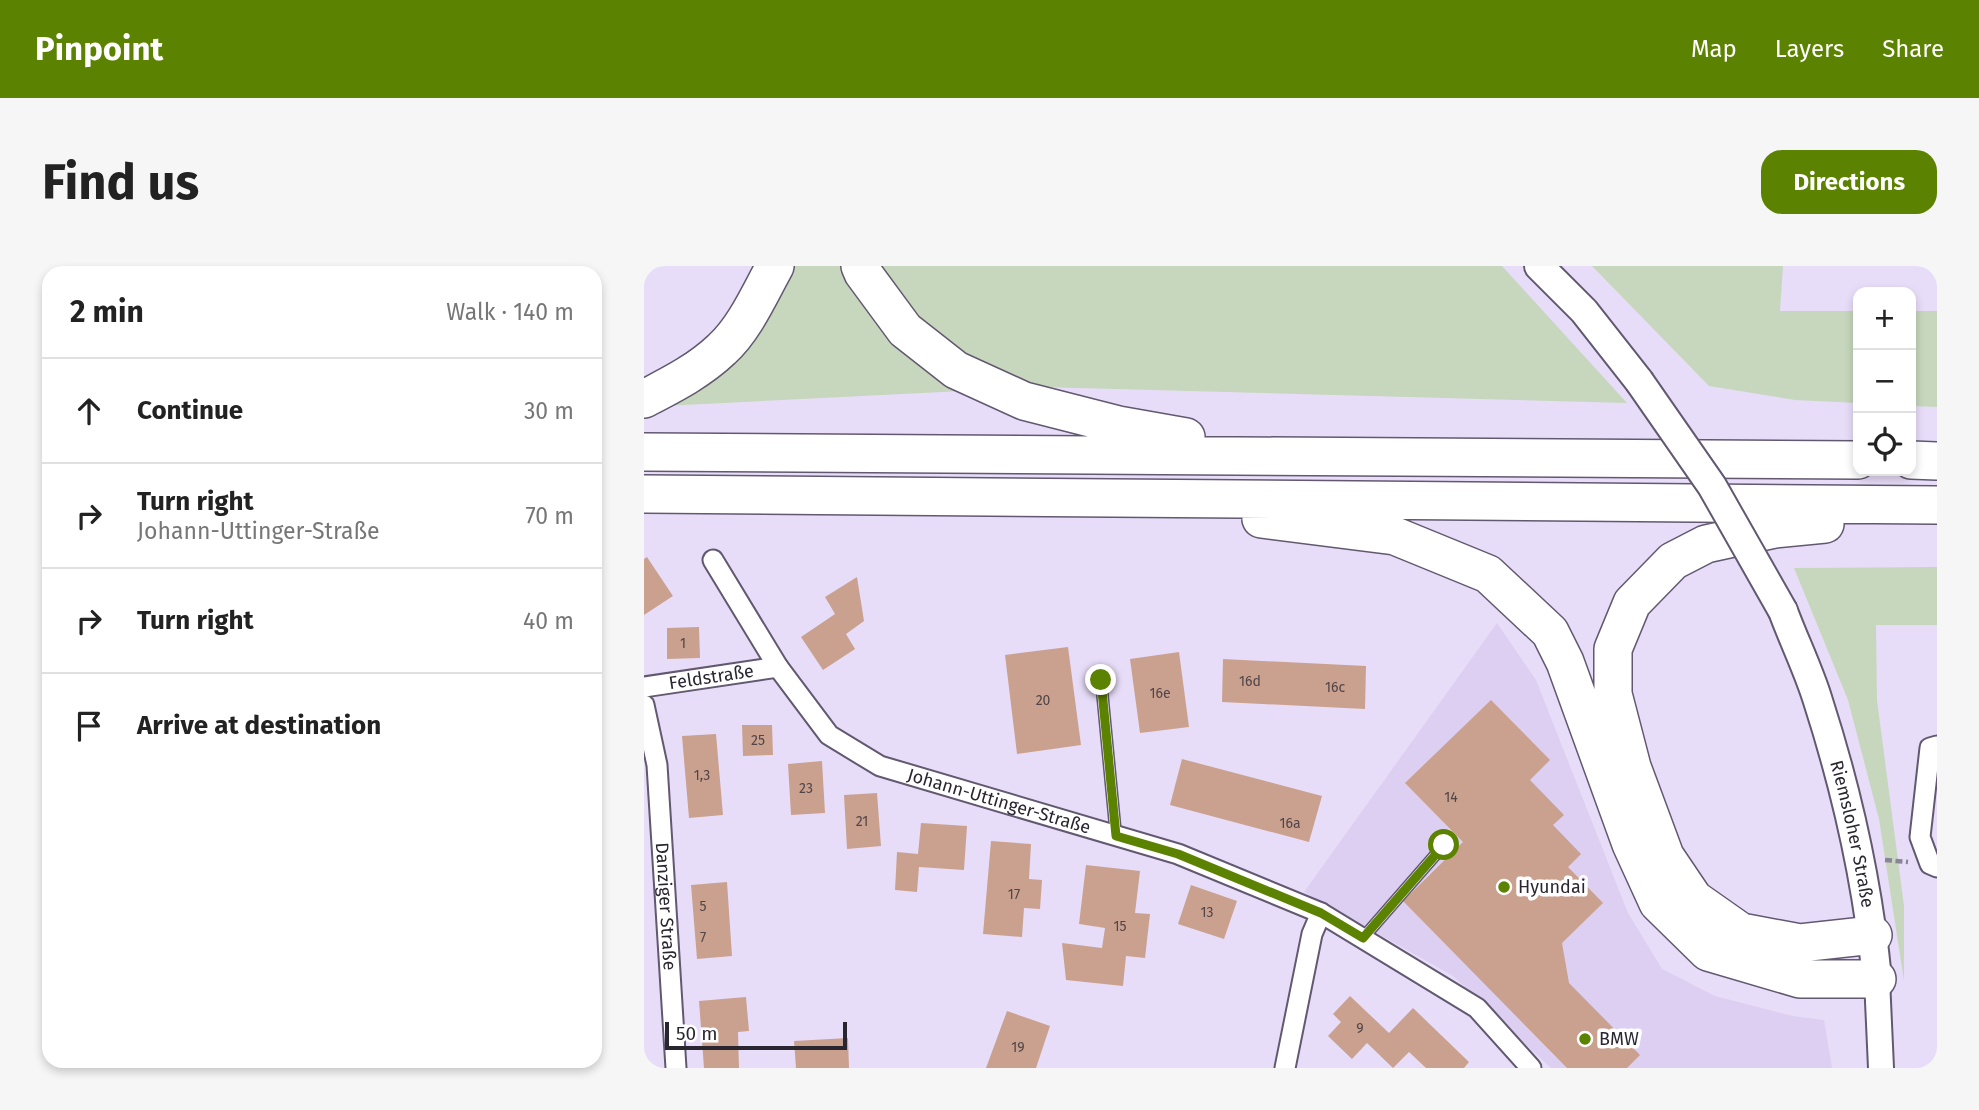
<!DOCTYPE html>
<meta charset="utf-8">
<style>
body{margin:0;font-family:"Fira Sans",sans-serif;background:#f6f6f6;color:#222}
.controls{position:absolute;right:21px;top:21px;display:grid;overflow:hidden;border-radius:14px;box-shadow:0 4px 10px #0003}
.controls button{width:63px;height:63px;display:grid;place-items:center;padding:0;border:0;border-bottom:2px solid #e0e0e0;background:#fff;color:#222;font:35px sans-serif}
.scale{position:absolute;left:21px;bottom:18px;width:182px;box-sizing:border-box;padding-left:7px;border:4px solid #2a2630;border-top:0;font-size:19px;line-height:24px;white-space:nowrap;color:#2a2630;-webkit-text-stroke:5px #fff;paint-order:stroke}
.stop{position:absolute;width:21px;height:21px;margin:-16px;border:5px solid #5c8201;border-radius:50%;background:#fff}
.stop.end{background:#5c8201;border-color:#fff;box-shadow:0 2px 7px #0008}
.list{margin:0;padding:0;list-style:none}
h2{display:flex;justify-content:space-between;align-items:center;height:91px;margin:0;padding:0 28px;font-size:30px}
h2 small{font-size:23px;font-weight:400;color:#767676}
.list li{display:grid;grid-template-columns:46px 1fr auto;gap:21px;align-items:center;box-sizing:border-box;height:105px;padding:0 28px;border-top:2px solid #e0e0e0}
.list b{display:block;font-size:26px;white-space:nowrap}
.list p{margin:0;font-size:23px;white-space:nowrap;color:#767676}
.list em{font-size:23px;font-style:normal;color:#767676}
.icon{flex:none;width:38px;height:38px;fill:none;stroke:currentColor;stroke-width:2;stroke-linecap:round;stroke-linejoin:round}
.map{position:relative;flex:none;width:1293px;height:802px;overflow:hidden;border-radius:21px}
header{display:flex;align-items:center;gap:42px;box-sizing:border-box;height:98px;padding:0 35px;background:#5c8201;color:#fff}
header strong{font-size:33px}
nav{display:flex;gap:38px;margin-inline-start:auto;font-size:24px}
.intro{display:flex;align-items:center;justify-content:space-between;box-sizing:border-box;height:168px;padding:0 42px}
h1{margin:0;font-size:49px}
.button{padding:18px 32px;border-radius:21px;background:#5c8201;color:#fff;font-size:24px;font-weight:700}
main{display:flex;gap:42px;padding:0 42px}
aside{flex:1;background:#fff;border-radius:21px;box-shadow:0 4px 10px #0003}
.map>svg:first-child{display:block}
</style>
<header>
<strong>Pinpoint</strong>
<nav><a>Map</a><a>Layers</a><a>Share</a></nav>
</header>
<div class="intro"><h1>Find us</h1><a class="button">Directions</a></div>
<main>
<aside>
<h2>2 min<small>Walk · 140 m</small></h2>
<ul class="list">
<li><svg class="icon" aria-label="ahead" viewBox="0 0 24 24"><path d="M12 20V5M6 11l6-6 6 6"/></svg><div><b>Continue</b></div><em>30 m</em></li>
<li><svg class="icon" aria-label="right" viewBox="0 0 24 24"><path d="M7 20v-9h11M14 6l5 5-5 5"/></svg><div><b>Turn right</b><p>Johann-Uttinger-Straße</p></div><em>70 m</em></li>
<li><svg class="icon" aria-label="right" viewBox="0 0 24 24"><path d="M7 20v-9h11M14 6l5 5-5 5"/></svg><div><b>Turn right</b></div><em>40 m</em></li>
<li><svg class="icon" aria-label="arrive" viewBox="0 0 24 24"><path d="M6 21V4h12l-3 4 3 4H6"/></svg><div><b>Arrive at destination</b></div></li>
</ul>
</aside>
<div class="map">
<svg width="1293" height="802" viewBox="0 0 1293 802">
<rect width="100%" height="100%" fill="#e8ddf9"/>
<path fill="#dccff1" d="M853,357L892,414L984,647L1018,703L1071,730L1149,750L1180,754L1188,802H907L809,710L660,626Z"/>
<path fill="#c6d7bd" d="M119,0H858L983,137L397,121L0,141L109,25Z
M948,0H1139L1136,45H1214V137L1151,134L1065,120Z
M1267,45H1293V141L1267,140Z
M1293,301V359H1232L1233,434L1260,640V715L1235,553L1204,434L1150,302Z"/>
<path fill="#caa18f" d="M3,291L29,330L0,349V293Z
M213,311L220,355L202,368L211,383L179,404L157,371L191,348L181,331Z
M55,361L56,392L23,393V362Z
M424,381L437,479L373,488L361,389Z
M535,386L545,461L496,467L486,393Z
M579,393L722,400L721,443L578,436Z
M847,434L906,494L886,514L920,549L909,559L937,588L924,601L959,637L918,677L925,717L996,789L983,802H923L759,635L819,576L761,517Z
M98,459H128L129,489L99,490Z
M72,468L79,549L45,552L38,470Z
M538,493L678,530L665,576L526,539Z
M178,495L181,547L147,549L144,498Z
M233,527L237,580L203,583L200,529Z
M277,557L323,560L320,604L275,601L273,626L251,624L253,586L274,588Z
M347,575L387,578L385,613L398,614L396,643L380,642L378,671L339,668Z
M442,599L496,605L491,647L506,648L501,692L482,690L479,720L422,714L418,677L458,682L461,662L435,658Z
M83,616L88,690L53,693L47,619Z
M547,619L593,635L580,673L534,658Z
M706,730L745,767L769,742L825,796L820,802H782L765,786L749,802L723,777L708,793L684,770L697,756L689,748Z
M102,731L105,765L94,766L95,802H60L55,735Z
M363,745L406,760L392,802H342Z
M204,772L205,802H152L150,775Z"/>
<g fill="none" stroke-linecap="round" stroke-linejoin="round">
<g stroke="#625870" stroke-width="13">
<path id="service" d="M457,414L472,570
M719,672L800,579"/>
</g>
<g stroke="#625870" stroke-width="23">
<g id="minor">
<path id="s1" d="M69,294L134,401L185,469L236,500L534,588L677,647L833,742L887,802"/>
<path id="s2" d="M0,421L134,401"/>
<path id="s3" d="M0,439L13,499L32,802"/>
<path d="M1293,480L1286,482L1276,571L1286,598L1293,601"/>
<path d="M641,802L668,668L677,647"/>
</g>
</g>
<g stroke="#625870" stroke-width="28">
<path id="tertiary" d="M1233,713L1237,802"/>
</g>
<g stroke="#625870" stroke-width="32">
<g id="secondary">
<path d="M895,0L940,45L995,115"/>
<path id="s4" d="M1139,345C1150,375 1165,405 1174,435C1203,525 1224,619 1233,713"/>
</g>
</g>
<g stroke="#625870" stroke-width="40">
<path id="motorway" d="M216,0L219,7L261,64L312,104L380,135L474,159L542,171
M0,133C27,119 55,105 78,83C101,62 116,27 131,0
M0,186L1214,194
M1267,194L1293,195
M0,228L1293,239
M617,253L751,270L844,308L906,366L921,396L987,578L1014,637L1064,686L1156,713H1233
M1181,258L1131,263L1062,278L1029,295L988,337L969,383V428L988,501L1021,590L1050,633L1097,666L1156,677L1229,669"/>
</g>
<path stroke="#8b8397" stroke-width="4.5" stroke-dasharray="7 3.5" stroke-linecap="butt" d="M1241,594L1264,596"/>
<use href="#service" stroke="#fff" stroke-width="10"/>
<use href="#minor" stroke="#fff" stroke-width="19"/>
<use href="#tertiary" stroke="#fff" stroke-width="24"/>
<use href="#secondary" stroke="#fff" stroke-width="28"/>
<use href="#motorway" stroke="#fff" stroke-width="37"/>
<g stroke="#625870" stroke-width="32" stroke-linecap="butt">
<path id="secondary-bridge" d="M995,115L1068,220L1139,345"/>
</g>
<use href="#secondary-bridge" stroke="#fff" stroke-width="28"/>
</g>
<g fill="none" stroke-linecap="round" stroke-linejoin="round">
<path stroke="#5c8201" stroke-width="9" d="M457,414L472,570L534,588L677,647L719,672L800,579"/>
</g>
<g fill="#5c8201" stroke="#fff" stroke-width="2.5">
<circle cx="860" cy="621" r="7"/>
<circle cx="941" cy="773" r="7"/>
</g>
<g text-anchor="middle" stroke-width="7" stroke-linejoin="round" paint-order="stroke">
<g font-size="14" fill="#524548">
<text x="39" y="382">1</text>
<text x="606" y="420">16d</text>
<text x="691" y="426">16c</text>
<text x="516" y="432">16e</text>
<text x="399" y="439">20</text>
<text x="114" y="479">25</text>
<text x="58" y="514">1,3</text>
<text x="162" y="527">23</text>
<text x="807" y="536">14</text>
<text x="218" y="560">21</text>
<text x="646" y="562">16a</text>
<text x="370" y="633">17</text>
<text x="59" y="645">5</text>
<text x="563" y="651">13</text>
<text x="476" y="665">15</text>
<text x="59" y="676">7</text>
<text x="716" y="767">9</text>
<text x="374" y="786">19</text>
</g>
<g font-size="18" fill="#2a2630" stroke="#fff">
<text dy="6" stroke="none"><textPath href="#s2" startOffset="68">Feldstraße</textPath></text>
<text dy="6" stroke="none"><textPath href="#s1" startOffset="394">Johann-Uttinger-Straße</textPath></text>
<text dy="6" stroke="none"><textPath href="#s4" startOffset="234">Riemsloher Straße</textPath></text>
<text dy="6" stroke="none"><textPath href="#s3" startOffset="203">Danziger Straße</textPath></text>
</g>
<g font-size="18" fill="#2a2630" stroke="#fff" text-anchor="start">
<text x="874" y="627">Hyundai</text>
<text x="955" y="779">BMW</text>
</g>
</g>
</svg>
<div class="controls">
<button>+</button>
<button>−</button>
<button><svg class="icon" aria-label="locate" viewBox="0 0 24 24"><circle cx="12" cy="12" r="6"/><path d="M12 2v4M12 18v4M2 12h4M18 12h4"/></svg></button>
</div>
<div class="scale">50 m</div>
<div class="stop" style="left:800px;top:579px"></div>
<div class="stop end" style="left:457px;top:414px"></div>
</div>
</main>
